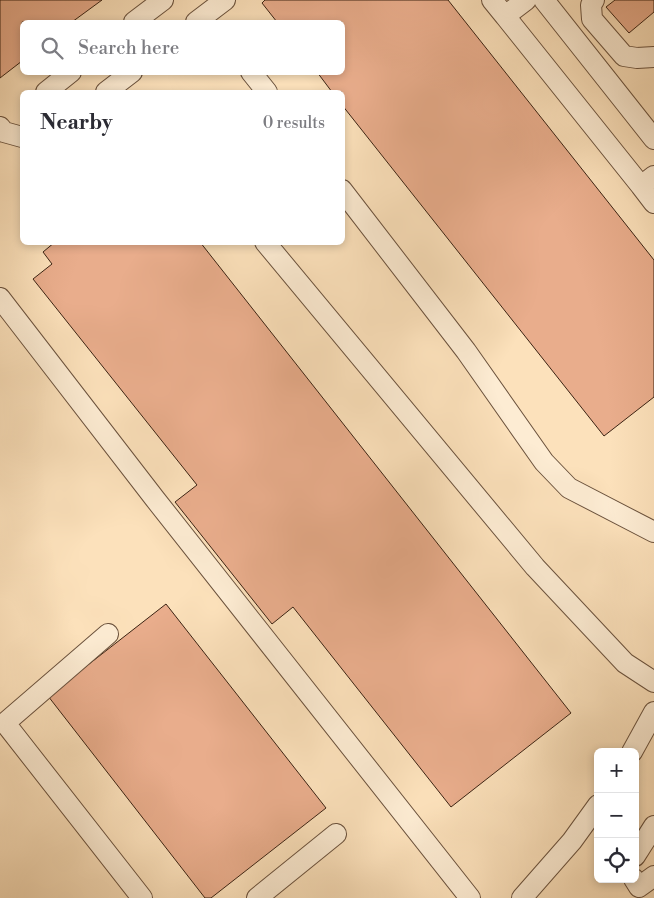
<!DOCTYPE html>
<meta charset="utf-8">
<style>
body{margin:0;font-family:"Libre Bodoni",serif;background:#f2f2f3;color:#2b2b33}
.controls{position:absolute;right:15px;bottom:15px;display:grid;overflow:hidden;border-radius:8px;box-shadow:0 2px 8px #0003}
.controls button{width:45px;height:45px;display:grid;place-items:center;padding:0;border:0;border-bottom:1px solid #e1e1e2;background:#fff;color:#2b2b33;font:25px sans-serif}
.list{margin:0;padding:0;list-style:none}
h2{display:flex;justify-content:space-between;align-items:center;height:65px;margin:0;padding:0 20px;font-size:21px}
h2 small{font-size:16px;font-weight:400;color:#7c7c81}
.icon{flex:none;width:28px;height:28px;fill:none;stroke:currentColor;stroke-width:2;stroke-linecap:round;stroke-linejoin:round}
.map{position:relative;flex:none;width:654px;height:898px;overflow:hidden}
.search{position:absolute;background:#fff;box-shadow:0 2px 8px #0003;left:20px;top:20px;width:325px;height:55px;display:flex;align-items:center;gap:12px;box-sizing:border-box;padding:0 18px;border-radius:8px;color:#7c7c81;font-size:19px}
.panel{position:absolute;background:#fff;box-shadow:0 2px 8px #0003;left:20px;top:90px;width:325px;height:155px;border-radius:8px}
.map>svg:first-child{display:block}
</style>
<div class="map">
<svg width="654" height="898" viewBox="0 0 654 898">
<rect width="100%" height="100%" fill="#fce1bb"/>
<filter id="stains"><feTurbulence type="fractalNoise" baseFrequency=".004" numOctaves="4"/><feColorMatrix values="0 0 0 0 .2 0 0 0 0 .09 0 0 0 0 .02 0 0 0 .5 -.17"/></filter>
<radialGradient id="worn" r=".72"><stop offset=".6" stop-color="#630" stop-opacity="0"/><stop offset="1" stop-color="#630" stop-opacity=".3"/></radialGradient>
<path fill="#e9ad8c" stroke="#3b2313" d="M0,0H102L72,22H22V61L0,78Z
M265,0H448L654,260V397L604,436L342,105V92H332L317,72H342V22H277L262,3Z
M615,0H654V12L629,33L606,7Z
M55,242H200L571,713L451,807L293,607L272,624L175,502L197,485L33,279L52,264L43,252Z
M166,604L326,808L211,898H205L48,696Z"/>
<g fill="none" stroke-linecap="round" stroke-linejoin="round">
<g stroke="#6b523d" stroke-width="22">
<path id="minor" d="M492,0L505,16
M526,0L505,16L641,186L654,176
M544,0L654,139
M594,0L591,5L592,19L624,56L637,58L654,57
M134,22L163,0
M196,22L225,0
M251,72L267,92
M46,92L71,72
M106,92L132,72
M0,127L4,132L22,137
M641,186L654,203
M342,190L466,351L544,462L569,488L654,532
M265,242L535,567L625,663L654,682
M0,298L155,499L470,898
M108,634L5,723L142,898
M632,752L654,712
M635,856L654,826
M634,879L639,887L654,876
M257,898L336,834
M522,898L572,841L598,805"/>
</g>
<use href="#minor" stroke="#fdecd3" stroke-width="20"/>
</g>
<rect width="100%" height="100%" filter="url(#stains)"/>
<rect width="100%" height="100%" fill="url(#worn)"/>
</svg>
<div class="controls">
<button>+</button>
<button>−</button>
<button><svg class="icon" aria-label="locate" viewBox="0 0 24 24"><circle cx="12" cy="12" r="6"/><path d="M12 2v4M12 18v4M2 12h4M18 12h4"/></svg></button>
</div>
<div class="search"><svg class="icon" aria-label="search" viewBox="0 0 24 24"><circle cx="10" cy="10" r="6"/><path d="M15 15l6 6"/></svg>Search here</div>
<section class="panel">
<h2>Nearby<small>0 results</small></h2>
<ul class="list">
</ul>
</section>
</div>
